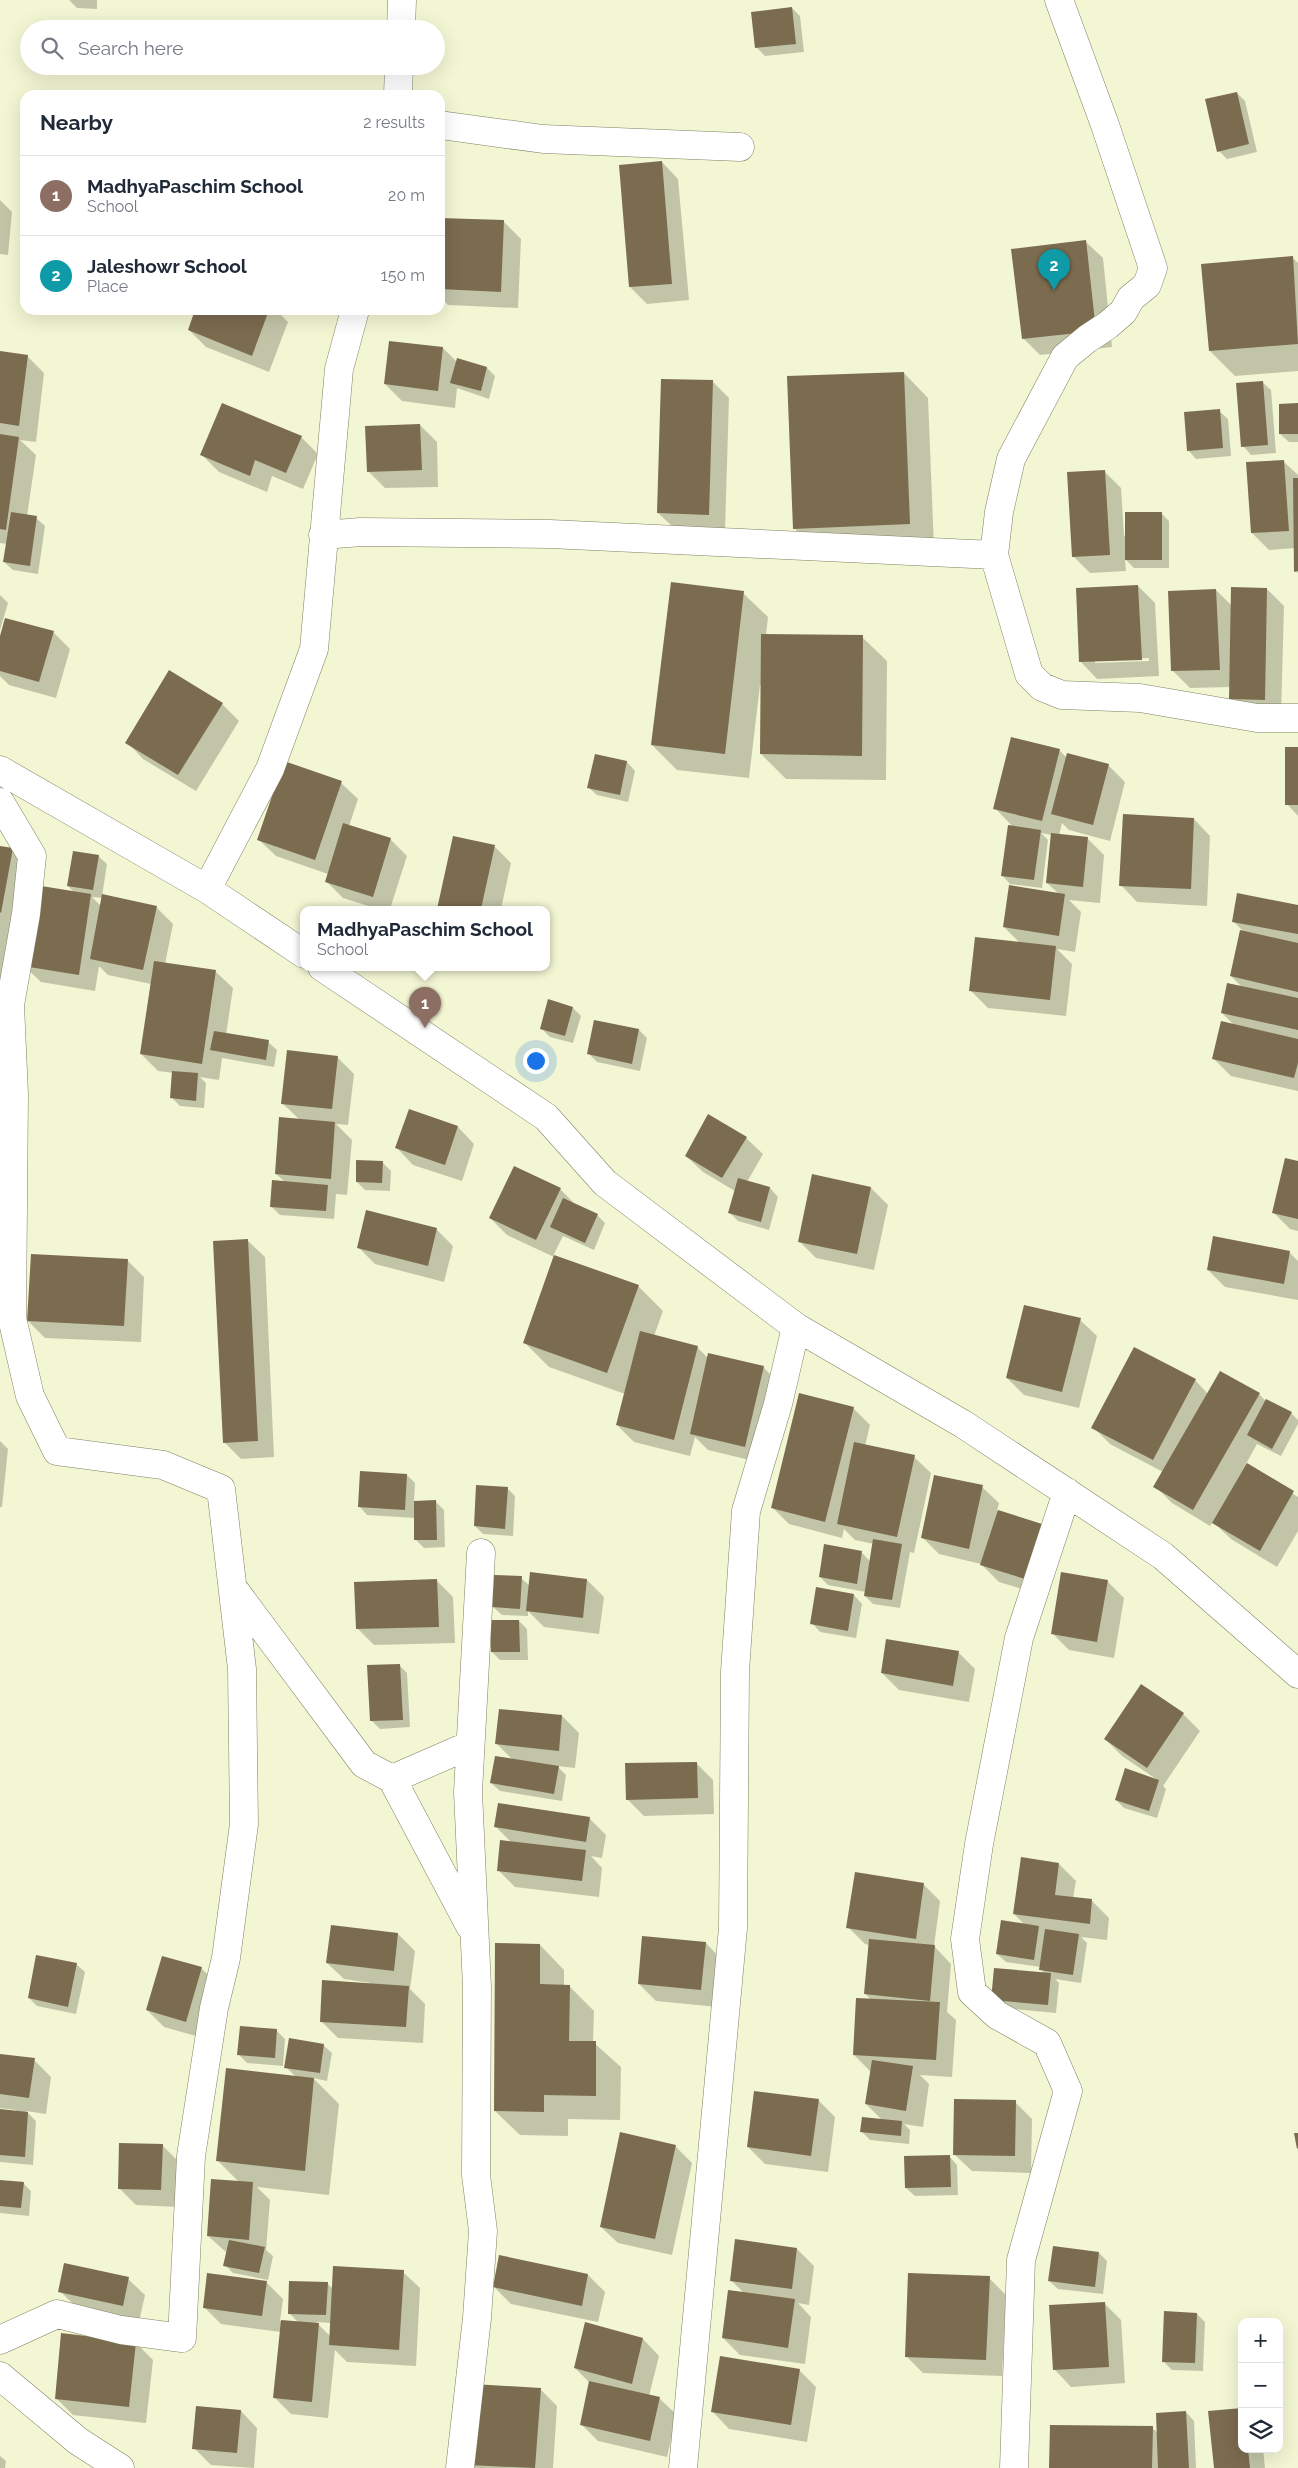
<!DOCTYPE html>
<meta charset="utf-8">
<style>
body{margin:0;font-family:Raleway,sans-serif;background:#f2f2f3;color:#1f2937}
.controls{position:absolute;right:15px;bottom:15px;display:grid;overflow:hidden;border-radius:10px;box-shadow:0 5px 20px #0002}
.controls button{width:45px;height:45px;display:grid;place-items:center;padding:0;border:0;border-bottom:1px solid #e0e1e3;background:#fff;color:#1f2937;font:25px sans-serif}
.you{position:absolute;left:535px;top:1060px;width:18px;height:18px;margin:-12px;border:4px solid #fff;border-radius:50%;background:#1a73e8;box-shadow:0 0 0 8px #1a73e833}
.badge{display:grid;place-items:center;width:32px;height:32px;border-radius:50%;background:#0b8043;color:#fff;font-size:16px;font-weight:700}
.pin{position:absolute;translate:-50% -41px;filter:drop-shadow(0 1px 2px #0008)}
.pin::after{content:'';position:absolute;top:26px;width:18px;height:15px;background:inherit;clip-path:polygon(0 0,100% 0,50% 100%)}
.popup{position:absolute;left:300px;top:906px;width:250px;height:65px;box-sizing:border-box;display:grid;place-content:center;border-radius:10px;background:#fff;filter:drop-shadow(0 1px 4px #0005);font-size:16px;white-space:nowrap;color:#747a83}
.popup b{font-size:19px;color:#1f2937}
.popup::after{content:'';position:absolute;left:50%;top:100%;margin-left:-10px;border:10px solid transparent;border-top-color:#fff}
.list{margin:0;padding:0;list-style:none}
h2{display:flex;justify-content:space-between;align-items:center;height:65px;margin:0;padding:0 20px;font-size:21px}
h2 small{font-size:16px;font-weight:400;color:#747a83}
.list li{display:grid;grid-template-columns:32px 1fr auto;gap:15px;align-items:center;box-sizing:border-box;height:80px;padding:0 20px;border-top:1px solid #e0e1e3}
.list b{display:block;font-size:19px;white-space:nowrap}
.list p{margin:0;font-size:16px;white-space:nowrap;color:#747a83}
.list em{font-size:16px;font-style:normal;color:#747a83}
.icon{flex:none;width:28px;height:28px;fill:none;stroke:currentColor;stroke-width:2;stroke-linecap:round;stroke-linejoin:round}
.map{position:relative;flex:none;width:1298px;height:2468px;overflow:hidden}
.search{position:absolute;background:#fff;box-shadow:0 5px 20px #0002;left:20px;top:20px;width:425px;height:55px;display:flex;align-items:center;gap:12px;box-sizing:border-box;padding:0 18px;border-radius:28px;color:#747a83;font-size:19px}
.panel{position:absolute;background:#fff;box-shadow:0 5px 20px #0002;left:20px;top:90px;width:425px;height:225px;border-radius:15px}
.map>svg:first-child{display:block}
</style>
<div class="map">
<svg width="1298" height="2468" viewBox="0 0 1298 2468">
<rect width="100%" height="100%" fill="#f3f6d3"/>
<path fill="#0003" fill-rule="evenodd" d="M69,0H97V9L77,8Z
M792,8L800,16L804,52L765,56L756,47Z
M1237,93L1245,101L1257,152L1227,159L1219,151Z
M662,162L678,179L689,300L647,304L630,287Z
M0,200L12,212L8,255L0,254Z
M440,219L504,222L521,239L518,308L448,305L440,297Z
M1086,242L1103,258L1112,347L1040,355L1024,339Z
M1292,257L1298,263V371L1235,376L1210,351Z
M196,310H276L288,322L269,372L206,347L189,330Z
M443,348L457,362L487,368L495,376L489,399L457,388L455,408L402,401L385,384Z
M0,353L27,356L44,373L36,442L20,440L36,455L27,516L36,518L45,526L38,574L13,570L4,562L7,544L0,543Z
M904,373L928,398L934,548L819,553L794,528Z
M712,381L729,398L725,531L675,529L658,513Z
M1262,382L1271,390L1276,453L1251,455L1243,446Z
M1298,405V442H1289L1280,434Z
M1219,411L1228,419L1231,456L1196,459L1188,450Z
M420,425L437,442L438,487L385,488L368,471Z
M301,437L318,454L303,489L272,476L267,492L219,472L202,455Z
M1283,461L1298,475V573L1296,571L1295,548L1269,550L1252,533Z
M1104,471L1121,488L1124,536L1161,513L1169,521V568H1134L1125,559L1126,571L1090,573L1073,556Z
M1138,586L1155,603L1159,676L1097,679L1081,662ZM1149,658V661L1095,663V660Z
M1267,589L1284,606L1281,716L1247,715L1230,698V687L1190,688L1173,671L1216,590L1232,606Z
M743,593L768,617L766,635L862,637L887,661L886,780L786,779L761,754L762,685H760L749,778L677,770L652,745Z
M0,595L8,603L0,630Z
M53,632L70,649L56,698L9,685L0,676V641Z
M222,704L239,721L196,791L143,759L127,742Z
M1298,748V816L1287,804Z
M1059,750L1067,758L1108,765L1125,782L1110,841L1069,830L1062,823L1059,836L1088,839L1104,855L1100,903L1069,900L1081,912L1075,952L1057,949L1072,964L1066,1016L988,1008L971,991L1021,944L1004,927L1059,894L1047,883L1052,835L1041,833L1048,840L1042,888L1010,884L1002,875L1014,828L995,808Z
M596,755L627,762L635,771L628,802L597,795L588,787Z
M341,783L358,799L349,826L390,839L407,856L390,909H378L343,898L326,881L328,874L276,856L259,840Z
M1194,819L1210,836L1207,906L1137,902L1121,885Z
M454,837L494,846L511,863L501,909H438Z
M0,847L12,849L35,886L75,893L68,886L98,856L107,864L102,896L156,907L173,924L165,964L216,972L233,988L226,1035L268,1042L277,1050L274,1067L222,1058L219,1080L200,1077L206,1083L204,1108L180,1106L172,1098L174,1073L158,1071L141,1054L151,984L108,975L99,966L95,991L41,982L24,966L0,989ZM92,897L103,898L101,906Z
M1298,906V1091L1231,1076L1214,1059L1234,1025L1222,1013L1243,988L1231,976L1244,932L1233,921Z
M549,1001L573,1008L581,1016L573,1043L550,1037L541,1028Z
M639,1030L647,1038L640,1071L597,1062L589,1054Z
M337,1057L354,1074L348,1125L336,1124L352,1140L347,1195L336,1194L334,1219L280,1215L271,1206L285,1182L276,1174L300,1120L282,1103Z
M458,1127L474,1144L462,1181L413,1165L397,1148Z
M746,1138L763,1154L747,1182L770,1188L778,1197L769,1230L738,1221L729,1212L735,1191L703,1172L686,1156Z
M382,1162L391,1171L390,1191L365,1190L357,1182Z
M1298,1162V1231L1290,1229L1273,1212Z
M813,1176L871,1188L888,1205L874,1270L816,1258L799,1241Z
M560,1189L577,1206L597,1215L605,1223L594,1250L563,1236L553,1256L638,1286L663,1311L654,1336L697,1347L708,1358L763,1367L780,1384L762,1463L708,1450L695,1437L690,1456L634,1442L617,1425L625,1394L549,1367L524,1342L554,1257L507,1235L490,1218Z
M436,1229L453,1246L444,1282L375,1264L358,1247Z
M248,1241L265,1257L274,1457L241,1459L224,1442Z
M1289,1252L1298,1261V1300L1225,1287L1208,1270Z
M127,1260L144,1277L141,1342L45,1338L28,1321Z
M1080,1320L1097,1336L1079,1408L1024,1395L1007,1378Z
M1195,1380L1208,1394H1259L1266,1401L1291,1413L1298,1420V1424L1281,1456L1257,1444L1246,1464L1298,1497V1531L1277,1567L1231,1539L1213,1522L1210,1526L1172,1503L1155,1486L1163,1472L1110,1444L1093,1427Z
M853,1408L870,1425L865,1446L914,1457L931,1473L914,1553L910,1552L900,1608L873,1604L865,1596L866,1592L828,1585L820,1577L862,1553L871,1562L874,1544L855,1540L844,1529L842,1538L789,1524L772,1507Z
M0,1441L8,1449L2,1507H0Z
M407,1475L415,1483L414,1502H436L444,1510L445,1547L424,1548L416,1540L415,1518L367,1515L359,1506Z
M982,1487L999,1503L997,1511L1041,1525L1042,1595L999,1582L981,1564L939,1554L922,1537Z
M507,1488L515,1496L513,1536L483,1534L475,1526Z
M521,1578L530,1586L587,1580L604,1597L599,1634L544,1627L528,1611V1616L502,1615L493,1607Z
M436,1580L453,1597L455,1643L374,1645L357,1628Z
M1107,1581L1124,1598L1114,1658L1069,1650L1052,1633Z
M854,1595L862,1604L856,1638L820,1632L812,1623Z
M519,1621L527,1629L528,1660H500L492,1652Z
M958,1652L975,1669L969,1702L899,1690L882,1673Z
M399,1665L407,1673L410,1727L380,1729L372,1721Z
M1141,1686L1183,1714L1200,1731L1163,1786L1166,1789L1157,1818L1124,1808L1116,1800L1156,1779L1122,1756L1105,1739Z
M562,1716L579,1733L575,1768L557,1766L566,1775L562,1801L500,1791L491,1783L513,1760L497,1744Z
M696,1763L713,1780L714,1814L644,1816L627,1799Z
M589,1818L606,1835L602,1858L591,1856L602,1868L599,1897L515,1887L498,1870L511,1842L496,1827Z
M1059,1864L1076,1881L1073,1898L1092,1901L1109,1918L1107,1940L1081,1937L1087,1943L1081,1983L1055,1979L1059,1983L1056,2013L1001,2008L992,1999L1044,1974L1041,1967L1006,1962L997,1954L1026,1926L1014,1914Z
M923,1884L940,1901L934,1946L951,1964L947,2012L956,2020L952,2077L920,2075L929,2084L923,2127L904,2124L910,2130L909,2144L870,2140L862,2132L882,2120L866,2104L871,2072L854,2055L871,2000L866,1994L869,1945L865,1944L848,1927Z
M398,1934L415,1951L410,1989L425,2004L423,2043L338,2038L321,2021L371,1983L344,1979L327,1963Z
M706,1943L722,1960L718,2007L656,2001L639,1984Z
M540,1945L564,1970V1986H569L594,2011L593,2042L621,2067L620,2120L568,2119V2136L520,2135L495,2111Z
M76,1964L85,1972L76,2014L37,2006L29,1998Z
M201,1968L218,1985L203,2038L164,2027L147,2010Z
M277,2031L285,2039L283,2066L247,2063L239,2055Z
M323,2045L332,2053L327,2081L313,2078L339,2104L329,2195L257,2187L270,2200L266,2250L273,2256L268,2280L233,2273L225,2265L227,2253L208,2236L239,2182L218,2161L296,2077L286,2067Z
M0,2055L34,2060L51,2077L46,2114L26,2111L36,2121L33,2165L0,2162V2111L16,2112V2110L0,2108Z
M818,2100L835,2117L828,2172L765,2164L748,2147Z
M1015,2102L1032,2119L1031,2173L972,2171L955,2155Z
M162,2145L179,2162L178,2207L136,2205L119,2188Z
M675,2146L692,2163L672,2255L618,2243L601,2227Z
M949,2156L957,2165L958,2195L915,2196L906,2188Z
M0,2181L23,2183L31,2191L29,2216L0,2213Z
M797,2249L814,2266L809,2305L798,2303L811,2317L805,2364L740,2355L723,2338L744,2293L731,2280Z
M1099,2253L1107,2261L1103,2294L1058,2289L1049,2281Z
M403,2272L420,2288L416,2366L347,2362L335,2350L328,2418L291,2414L274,2397L281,2332L221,2324L204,2307L265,2281L283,2299L280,2321L299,2323L289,2313L327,2283L333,2289ZM316,2322L331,2323L330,2336Z
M588,2275L605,2292L598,2322L511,2304L494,2287Z
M989,2278L1006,2295L1002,2376L923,2373L906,2356Z
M128,2279L145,2295L139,2322L77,2308L60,2291Z
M1104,2303L1121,2320L1125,2383L1071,2387L1055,2370Z
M1197,2314L1205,2322L1203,2371L1172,2370L1163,2361Z
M643,2339L659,2356L649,2396L660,2399L677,2415L667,2457L598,2441L581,2424L590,2383L575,2368Z
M136,2343L153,2360L146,2423L73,2415L56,2398Z
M799,2370L816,2387L807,2442L729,2429L713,2412Z
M474,2385L540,2389L557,2406L553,2468H472Z
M241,2411L257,2428L254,2468L211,2465L194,2448Z
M1186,2412L1194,2421L1196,2468H1051L1152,2428L1158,2433Z
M1242,2449H1263L1265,2468H1215Z
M0,2456L6,2461L5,2468H0Z"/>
<path fill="#7b6b4f" d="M792,7L796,44L755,48L751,12Z
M1237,92L1249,144L1217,152L1205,99Z
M662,161L672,284L629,287L619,165Z
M440,218L504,220L501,292L440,289Z
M1086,240L1096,331L1022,339L1011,249Z
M1293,256L1298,344L1209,351L1201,264Z
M195,310H269L252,356L188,330Z
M389,341L443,347L438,391L384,384Z
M0,351L28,355L19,426L0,423Z
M457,358L487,367L481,391L450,383Z
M904,372L910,524L793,529L787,376Z
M661,379L713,380L709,515L657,513Z
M1263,381L1268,445L1241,447L1236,383Z
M222,403L302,436L286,473L255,460L250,476L200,455Z
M1298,403V434H1279V404Z
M1220,409L1223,448L1187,451L1184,412Z
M420,424L422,470L367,472L365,426Z
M0,434L19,437L6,530L0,529Z
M1284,460L1289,531L1251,533L1246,462Z
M1105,470L1110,555L1072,557L1067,472Z
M1293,478H1298V571L1294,572Z
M11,512L37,516L30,566L3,562Z
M1125,512H1162V560H1125Z
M671,582L744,591L725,754L651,745Z
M1138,585L1142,660L1079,662L1076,588Z
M1231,587L1267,588L1265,700L1229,699Z
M1216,589L1220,670L1171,671L1168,591Z
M5,618L54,631L39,682L0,671V636Z
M761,634L863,635L862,756L760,754Z
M169,670L223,703L178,775L125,743Z
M1011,737L1060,749L1042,821L993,809Z
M1285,747H1298V805H1285Z
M1067,753L1109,764L1093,825L1051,814Z
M595,754L627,761L620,795L587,788Z
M284,761L342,781L315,860L257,840Z
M1123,814L1194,818L1191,889L1119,886Z
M343,823L391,838L373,897L325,882Z
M1008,825L1041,830L1034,880L1001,876Z
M1051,833L1088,837L1083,887L1046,883Z
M453,836L495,845L481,909H437Z
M0,846L13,848L1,913L0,912Z
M73,851L99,855L93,890L67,886Z
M35,885L91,894L79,975L23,966Z
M1009,885L1065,894L1059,936L1003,927Z
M1237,893L1298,905V934L1232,922Z
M102,894L157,906L143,970L90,959Z
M1240,930L1298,943V992L1230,976Z
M975,937L1056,946L1050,1000L969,991Z
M154,961L216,970L202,1064L140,1054Z
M1227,983L1298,998V1030L1221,1013Z
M548,999L573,1007L565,1036L540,1029Z
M594,1020L639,1029L632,1064L587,1054Z
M1221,1021L1298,1039V1063L1294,1078L1212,1059Z
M214,1031L269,1040L266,1060L210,1050Z
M287,1050L338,1056L332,1109L281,1104Z
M172,1071L198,1073L196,1101L170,1098Z
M409,1109L458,1126L445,1165L395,1148Z
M708,1114L747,1137L722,1178L685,1156Z
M279,1117L335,1122L331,1179L275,1174Z
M1285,1158L1298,1161V1219L1272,1213Z
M356,1160L383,1161L382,1183L356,1182Z
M514,1166L561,1188L536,1240L489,1218Z
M812,1174L871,1187L857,1254L798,1242Z
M738,1178L770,1187L761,1222L728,1213Z
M272,1180L328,1185L326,1211L270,1207Z
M563,1198L598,1214L585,1243L550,1227Z
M366,1210L437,1228L428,1266L357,1248Z
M1213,1236L1290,1251L1284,1284L1207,1270Z
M248,1239L258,1441L223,1443L213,1241Z
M31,1254L128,1259L124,1326L27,1321Z
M554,1255L639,1285L607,1373L523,1343Z
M1024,1305L1081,1318L1062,1392L1006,1378Z
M640,1331L698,1346L674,1440L616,1425Z
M1134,1347L1196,1379L1153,1460L1091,1428Z
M708,1353L764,1366L745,1447L690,1434Z
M1220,1371L1260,1393L1193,1510L1153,1487Z
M799,1393L854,1407L825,1522L771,1508Z
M1266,1399L1292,1412L1272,1449L1247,1435Z
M854,1442L915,1455L897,1537L837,1524Z
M1247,1463L1294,1491L1260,1551L1212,1523Z
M360,1471L407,1474L405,1510L358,1507Z
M934,1475L983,1485L969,1549L921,1538Z
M476,1485L508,1487L505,1529L474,1526Z
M436,1500L437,1540H414V1501Z
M998,1510L1042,1524L1025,1579L980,1565Z
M873,1539L902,1544L892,1600L864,1596Z
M824,1544L862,1551L857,1584L819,1577Z
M530,1572L587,1579L583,1618L526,1611Z
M1061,1572L1108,1580L1097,1642L1051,1634Z
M494,1575L522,1576L520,1609L492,1607Z
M437,1579L439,1627L356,1629L354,1582Z
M816,1587L854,1594L848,1631L810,1624Z
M490,1620H519L520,1652H491Z
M886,1639L959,1651L953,1686L881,1673Z
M400,1664L403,1720L370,1721L367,1665Z
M1141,1684L1184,1713L1147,1768L1104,1739Z
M499,1709L562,1715L559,1751L495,1744Z
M495,1756L559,1766L554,1794L490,1783Z
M697,1762L698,1798L626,1800L625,1763Z
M1125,1768L1159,1780L1149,1811L1115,1800Z
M498,1803L590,1817L586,1842L494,1827Z
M500,1840L586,1850L582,1881L497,1871Z
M1021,1857L1059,1863L1055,1895L1092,1899L1090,1924L1013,1914Z
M855,1872L924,1883L916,1939L846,1928Z
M1001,1920L1039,1926L1034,1960L996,1954Z
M331,1925L398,1933L394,1971L326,1963Z
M1045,1929L1079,1934L1073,1975L1039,1970Z
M642,1936L706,1942L701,1990L638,1984Z
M869,1939L935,1945L930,2001L864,1994Z
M495,1943L540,1944V1984L570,1985L569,2041H596V2096L544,2095V2112L494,2111Z
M36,1955L77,1963L68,2007L28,1998Z
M162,1956L202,1967L186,2022L146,2010Z
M994,1968L1051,1973L1048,2005L991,2000Z
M322,1980L409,1986L406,2027L320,2022Z
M856,1998L940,2002L936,2060L853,2055Z
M240,2026L277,2029L275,2058L237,2055Z
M289,2038L324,2044L320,2073L284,2068Z
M0,2054L35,2058L29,2098L0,2094Z
M872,2060L913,2066L906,2111L865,2104Z
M226,2068L314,2078L305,2171L216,2161Z
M754,2091L819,2099L811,2156L747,2147Z
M954,2099L1016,2100L1015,2156L953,2155Z
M0,2109L28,2112L25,2157L0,2155Z
M862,2117L902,2121L901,2136L860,2132Z
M620,2132L676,2145L655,2239L600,2227Z
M1294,2133H1298V2148L1297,2149Z
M119,2143L163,2144L161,2190L118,2189Z
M950,2155L951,2187L905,2188L904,2156Z
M211,2179L253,2182L249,2240L207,2236Z
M0,2180L24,2182L21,2208L0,2206Z
M735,2239L797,2248L792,2289L730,2281Z
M229,2240L265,2247L259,2273L223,2266Z
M1053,2246L1099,2252L1095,2287L1048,2281Z
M499,2255L588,2274L582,2306L493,2287Z
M64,2263L129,2277L123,2306L58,2292Z
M333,2266L404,2270L399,2350L329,2345Z
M207,2273L267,2281L262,2316L203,2308Z
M908,2273L990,2276L986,2360L905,2357Z
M289,2281L328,2282L326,2315L288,2314Z
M728,2290L795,2299L788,2348L722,2338Z
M1105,2302L1109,2367L1053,2370L1049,2305Z
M1164,2311L1197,2313L1195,2363L1162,2362Z
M281,2320L319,2323L312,2402L273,2398Z
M585,2322L643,2338L632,2384L574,2368Z
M61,2333L136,2342L129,2407L55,2399Z
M720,2356L800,2369L791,2425L711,2412Z
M589,2381L660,2397L650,2441L580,2425Z
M473,2384L541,2388L535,2468L468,2465Z
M196,2406L241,2410L237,2453L192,2449Z
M1242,2408V2449H1248L1250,2468H1214L1208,2411Z
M1186,2411L1189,2468H1158L1156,2413Z
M1050,2425L1153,2426L1152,2468H1049Z"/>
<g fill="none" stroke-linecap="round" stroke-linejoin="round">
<g stroke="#7f8162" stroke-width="29">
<path id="minor" d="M1059,0L1105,125L1153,268L1147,285L1131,298L1123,312L1108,325L1087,339L1065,357L1011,459L999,512L994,555L1029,674L1042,687L1062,695L1140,698L1257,718H1298
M401,29L402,0
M398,95L399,66
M440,125L543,139L740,147
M323,535L361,532L550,534L994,555
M0,770L207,889L304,954
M0,802L32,856L26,914L10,1005L14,1094L12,1318L30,1396L57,1451L163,1465L221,1489L242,1669L244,1824L226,1958L214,2008L191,2156L182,2338L121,2330L57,2314L0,2340
M207,889L270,769L314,649L339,369L355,310
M322,967L546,1117L605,1183L796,1327L963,1424L1163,1556L1298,1674
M233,1588L364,1764L392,1779L470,1745
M392,1779L470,1926
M0,2376L78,2441L120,2468
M460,2468L477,2318L483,2231L476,2175L477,1987L468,1792L481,1553
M683,2468L733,1928L735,1672L746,1511L778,1404L796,1327
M1014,2468L1021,2260L1068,2091L1047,2043L997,2015L972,1992L965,1939L979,1844L1019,1638L1067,1492"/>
</g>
<use href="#minor" stroke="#fff" stroke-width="28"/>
</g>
</svg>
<div class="controls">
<button>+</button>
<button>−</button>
<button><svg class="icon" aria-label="layers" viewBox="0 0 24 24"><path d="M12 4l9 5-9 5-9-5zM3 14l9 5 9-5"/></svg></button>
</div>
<div class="you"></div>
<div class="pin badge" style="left:425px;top:1028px;background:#8d6e63">1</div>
<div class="popup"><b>MadhyaPaschim School</b>School</div>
<div class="pin badge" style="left:1054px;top:290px;background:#0f9aa8">2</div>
<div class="search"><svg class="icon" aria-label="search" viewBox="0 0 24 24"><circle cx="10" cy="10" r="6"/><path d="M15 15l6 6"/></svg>Search here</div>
<section class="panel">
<h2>Nearby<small>2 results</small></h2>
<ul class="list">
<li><span class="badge" style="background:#8d6e63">1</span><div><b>MadhyaPaschim School</b><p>School</p></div><em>20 m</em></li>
<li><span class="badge" style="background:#0f9aa8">2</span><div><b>Jaleshowr School</b><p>Place</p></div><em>150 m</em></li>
</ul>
</section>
</div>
